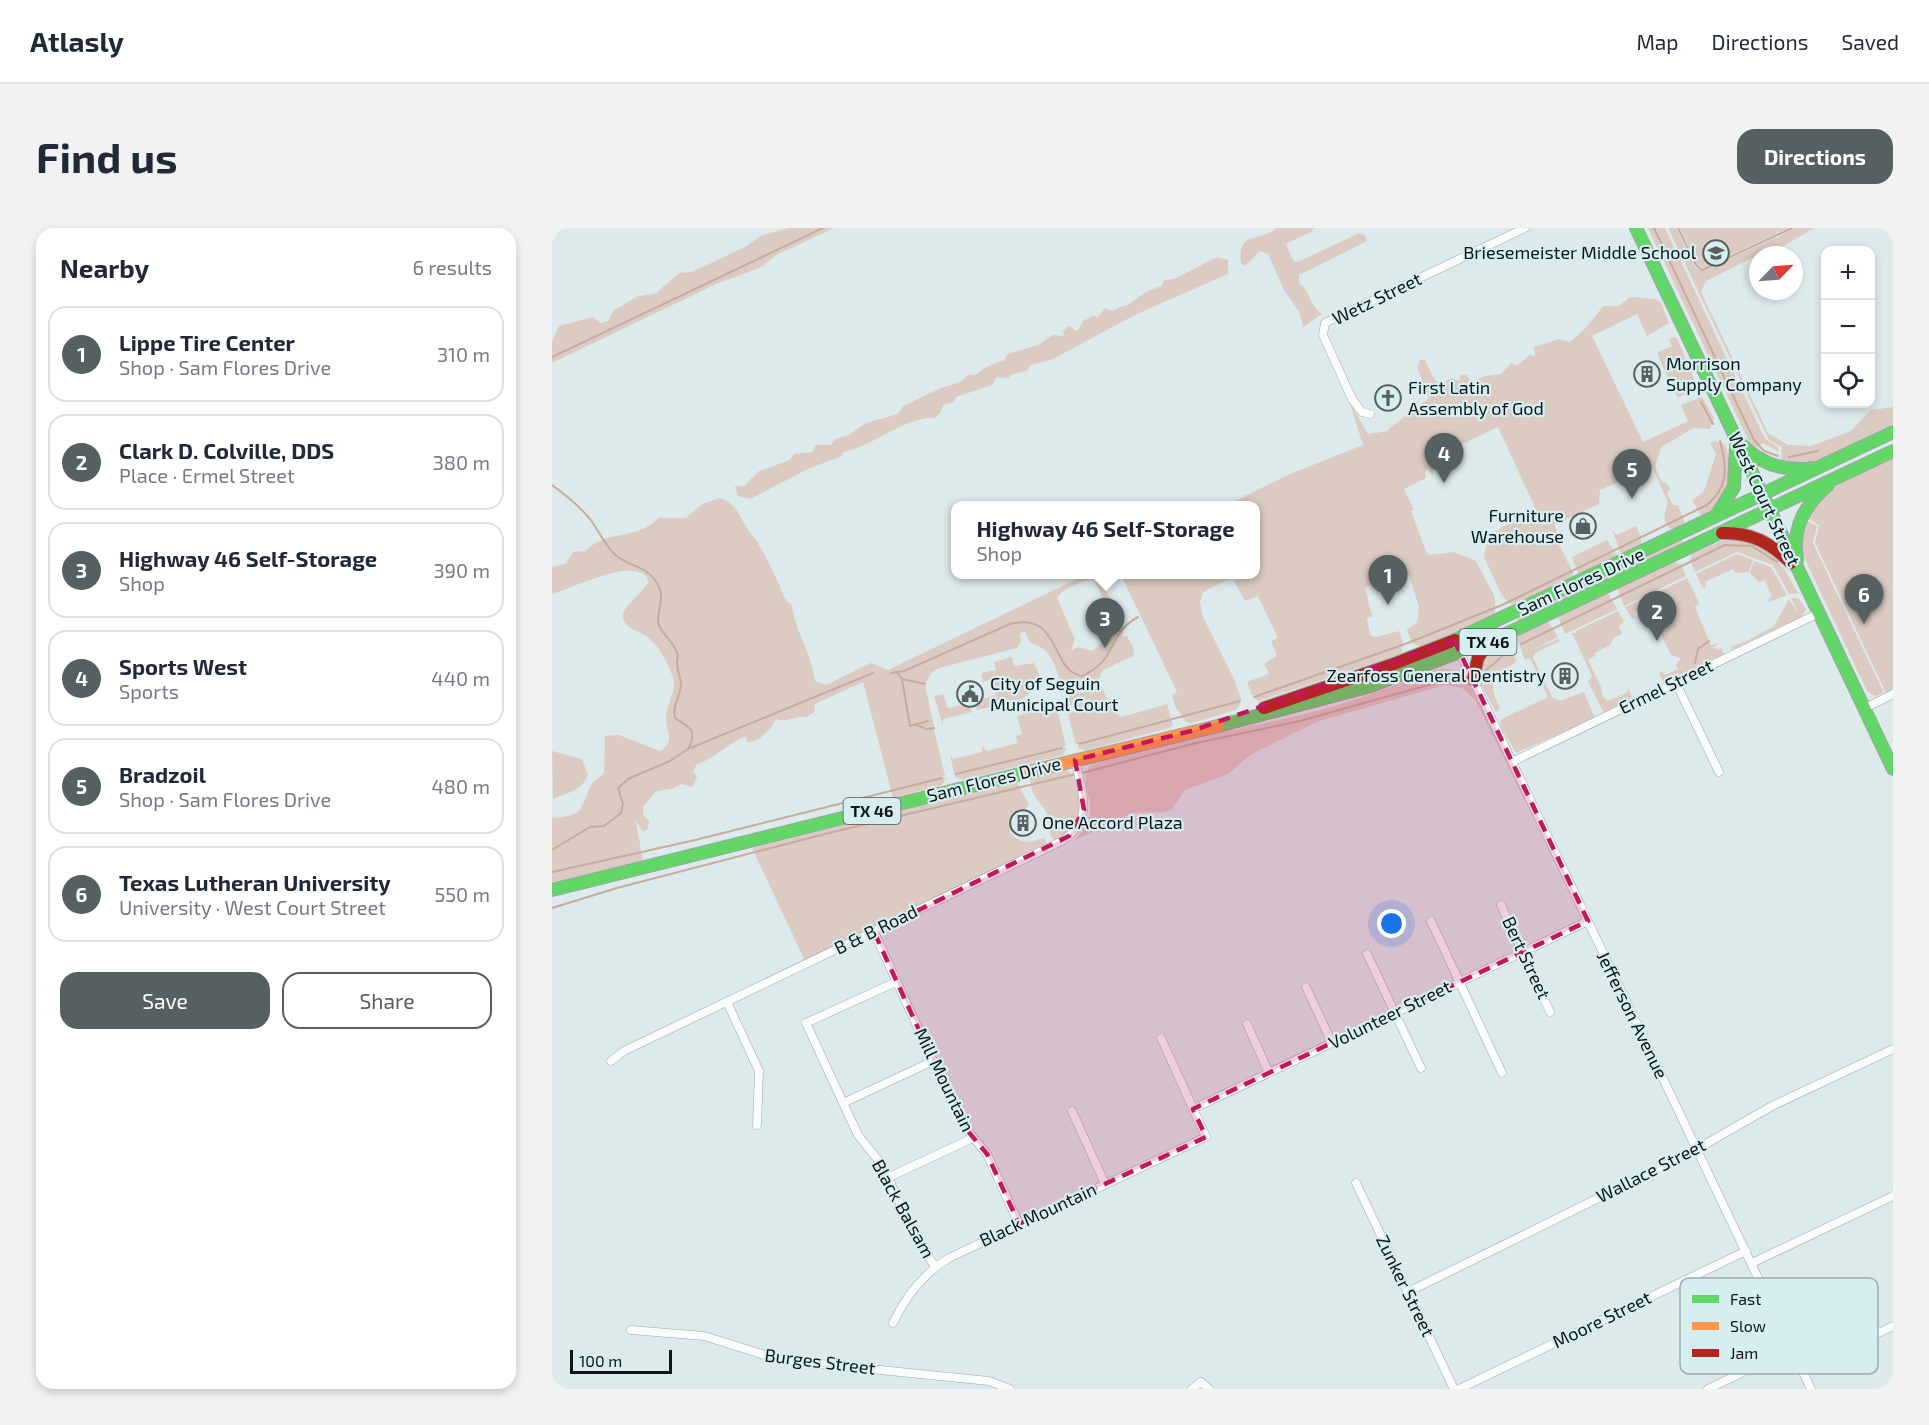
<!DOCTYPE html>
<meta charset="utf-8">
<style>
body{margin:0;font-family:"Exo 2",sans-serif;background:#f2f2f3;color:#1f2937}
.controls{position:absolute;right:18px;top:18px;display:grid;overflow:hidden;border-radius:12px;box-shadow:0 3px 9px #0003}
.controls button{width:54px;height:54px;display:grid;place-items:center;padding:0;border:0;border-bottom:2px solid #e0e1e3;background:#fff;color:#1f2937;font:30px sans-serif}
.compass{position:absolute;left:1197px;top:18px;width:54px;height:54px;border-radius:50%;background:#fff;box-shadow:0 3px 9px #0003;rotate:65deg}
.scale{position:absolute;left:18px;bottom:15px;width:102px;box-sizing:border-box;padding-left:6px;border:3px solid #0d1516;border-top:0;font-size:16px;line-height:21px;white-space:nowrap;color:#0d1516;-webkit-text-stroke:4px #d7eef1;paint-order:stroke}
.you{position:absolute;left:840px;top:696px;width:21px;height:21px;margin:-15px;border:4px solid #fff;border-radius:50%;background:#1a73e8;box-shadow:0 0 0 9px #1a73e833}
.badge{display:grid;place-items:center;width:39px;height:39px;border-radius:50%;background:#566061;color:#fff;font-size:20px;font-weight:700}
.pin{position:absolute;translate:-50% -50px;filter:drop-shadow(0 2px 3px #0008)}
.pin::after{content:'';position:absolute;top:32px;width:21px;height:18px;background:inherit;clip-path:polygon(0 0,100% 0,50% 100%)}
.popup{position:absolute;left:399px;top:273px;width:309px;height:78px;box-sizing:border-box;display:grid;place-content:center;border-radius:12px;background:#fff;filter:drop-shadow(0 2px 4px #0005);font-size:20px;white-space:nowrap;color:#747a83}
.popup b{font-size:22px;color:#1f2937}
.popup::after{content:'';position:absolute;left:50%;top:100%;margin-left:-12px;border:12px solid transparent;border-top-color:#fff}
.list{margin:0;padding:0;list-style:none}
h2{display:flex;justify-content:space-between;align-items:center;height:78px;margin:0;padding:0 24px;font-size:26px}
h2 small{font-size:20px;font-weight:400;color:#747a83}
.list li{display:grid;grid-template-columns:39px 1fr auto;gap:18px;align-items:center;box-sizing:border-box;height:96px;margin:0 12px 12px;padding:0 12px;border:2px solid #e0e1e3;border-radius:18px}
.list b{display:block;font-size:22px;white-space:nowrap}
.list p{margin:0;font-size:20px;white-space:nowrap;color:#747a83}
.list em{font-size:20px;font-style:normal;color:#747a83}
.actions{display:flex;gap:12px;padding:18px 24px}
.actions a{flex:1;padding:14px 0;border:2px solid #566061;border-radius:18px;text-align:center;font-size:21px;color:#566061}
.actions .main{background:#566061;color:#fff}
.icon{flex:none;width:33px;height:33px;fill:none;stroke:currentColor;stroke-width:2;stroke-linecap:round;stroke-linejoin:round}
.map{position:relative;flex:none;width:1341px;height:1161px;overflow:hidden;border-radius:18px}
header{display:flex;align-items:center;gap:36px;box-sizing:border-box;height:84px;padding:0 30px;background:#fff;border-bottom:2px solid #e0e1e3}
header strong{font-size:28px}
nav{display:flex;gap:33px;margin-inline-start:auto;font-size:21px}
.intro{display:flex;align-items:center;justify-content:space-between;box-sizing:border-box;height:144px;padding:0 36px}
h1{margin:0;font-size:42px}
.button{padding:15px 27px;border-radius:18px;background:#566061;color:#fff;font-size:21px;font-weight:700}
main{display:flex;gap:36px;padding:0 36px}
aside{flex:1;background:#fff;border-radius:18px;box-shadow:0 3px 9px #0003}
.map>svg:first-child{display:block}
</style>
<header>
<strong>Atlasly</strong>
<nav><a>Map</a><a>Directions</a><a>Saved</a></nav>
</header>
<div class="intro"><h1>Find us</h1><a class="button">Directions</a></div>
<main>
<aside>
<h2>Nearby<small>6 results</small></h2>
<ul class="list">
<li><span class="badge">1</span><div><b>Lippe Tire Center</b><p>Shop · Sam Flores Drive</p></div><em>310 m</em></li>
<li><span class="badge">2</span><div><b>Clark D. Colville, DDS</b><p>Place · Ermel Street</p></div><em>380 m</em></li>
<li><span class="badge">3</span><div><b>Highway 46 Self-Storage</b><p>Shop</p></div><em>390 m</em></li>
<li><span class="badge">4</span><div><b>Sports West</b><p>Sports</p></div><em>440 m</em></li>
<li><span class="badge">5</span><div><b>Bradzoil</b><p>Shop · Sam Flores Drive</p></div><em>480 m</em></li>
<li><span class="badge">6</span><div><b>Texas Lutheran University</b><p>University · West Court Street</p></div><em>550 m</em></li>
</ul>
<div class="actions"><a class="main">Save</a><a>Share</a></div>
</aside>
<div class="map">
<svg width="1341" height="1161" viewBox="0 0 1341 1161">
<rect width="100%" height="100%" fill="#ddeaeb"/>
<path fill="#dccbc2" d="M237,0H282L224,27L210,39L164,56L0,135V114L7,98L41,89L49,95L56,93L61,83L86,68L103,66L127,45L140,44L195,18L208,8Z
M725,0H762L759,4L734,16L741,32L746,34L807,5L813,7L815,13L747,47V55C759,63 758,79 770,86L751,99L748,85L732,62L716,26L708,23L693,38L689,35C685,1 709,15 725,0Z
M1096,0H1113L1213,211L1225,218L1227,224L1211,215L1202,222L1199,218Z
M1116,0H1124L1143,39L1151,43L1225,9L1227,11V8L1243,0H1262L1230,19L1210,25L1154,53L1149,64L1216,205L1236,217L1259,218L1299,203L1319,182L1341,179V196L1264,233L1229,235L1230,219L1217,212Z
M1128,0H1237L1226,5L1224,3V6L1150,40L1145,36Z
M665,29L676,32V46L585,86L499,132L478,137L475,143L460,146L456,150L444,149L440,157L404,169L402,174L391,177L389,184L383,190C350,189 323,218 291,224L290,228L256,241L198,271L186,268L183,258H192L207,243L238,232L242,226L260,224L264,217H279L283,211L297,207L314,195L346,186L351,178L389,160L408,154L417,146L423,147L434,139L452,132L456,126L486,117L501,107L512,108L511,103L517,98L525,103L531,93L541,88L546,89L553,80L562,83C568,77 574,79 580,74C593,65 594,63 610,58L612,52L622,51Z
M1078,69L1104,71L1109,75L1117,95L1095,108L1085,86L1040,108L1091,214L1136,193L1129,177L1150,169L1162,190L1158,201L1142,200L1109,219L1103,239L1109,253L1116,256L1118,261L1115,265L1121,277H1126L1133,295L1130,300L1122,303C1109,296 1112,286 1116,274L1100,239L1048,262L1047,276L1002,297L1008,309L1005,312L1021,345V351L972,374L958,376L949,366L932,329C933,309 954,293 973,288C978,286 981,288 986,286L946,199L884,229L880,233L881,247L875,241L873,244L874,250L852,261L862,282L859,283L874,323L877,327L902,324L924,333L943,369V387L873,417C861,421 858,411 855,402L865,394L867,379L857,347L853,345L813,360L820,388L815,390L818,407L824,409L847,403L851,415L849,426L706,473L702,470L705,467H700L695,454L717,446L712,436L725,428L719,413L726,410L706,368L693,373L680,349L657,361L651,365L648,374L651,389L682,451L689,471L686,475H689L684,482L640,495L634,494L623,478L620,467L625,464L569,347L703,346V278L675,277L738,246L811,217L798,175L816,206L836,203C837,199 869,177 877,170L865,139L868,132H873L882,151L889,157L899,150L907,153L909,147H914L921,154L932,148L949,146L959,135L965,138L977,127L983,128L982,119L1007,111L1018,114C1032,104 1042,90 1051,78H1067Z
M1121,109L1125,110L1145,158L1126,170L1106,128V124L1120,118L1117,111Z
M1162,213L1173,216C1177,227 1180,238 1180,249C1179,262 1163,288 1149,287L1140,273L1152,263L1164,226L1158,216Z
M1341,230V462L1334,465L1263,315L1267,297L1255,290C1269,258 1311,245 1341,230Z
M168,270C187,276 187,290 198,304C210,319 217,336 226,354C231,364 230,370 240,377C243,404 260,426 263,453L274,457L319,435L336,442L533,347H547L567,391L559,386L542,352C531,352 510,361 505,370L523,411L519,423L526,419L540,423L551,414L558,401L568,398L572,401L570,408H575L582,421L581,428L551,442L546,452L562,484L570,489L615,476L621,497L617,500L535,522L528,521L525,518L531,516H524L516,487L523,483L521,477H514L516,467L512,454H508C503,434 498,420 478,415L473,404L468,405L469,414L465,420L387,440L379,445L374,455H365L373,457L382,499L378,500L382,501L393,548L386,550H394L390,557L341,570L311,454L263,476V483L255,489C244,487 235,495 224,491C220,501 207,514 195,514L194,508C175,516 163,530 144,537L142,543L145,549L140,559L129,556L120,561L104,563L91,579V587L97,593L96,601L91,604L84,593L91,633L0,655V590C30,588 28,583 38,559C41,553 48,550 52,545L53,508L67,507L108,523C123,514 115,505 114,491C113,477 126,463 121,450C117,436 106,416 94,408C86,402 71,400 71,388C71,378 90,365 96,355L95,349C77,330 22,360 0,366V339L13,336L21,324L34,323C53,301 86,313 106,290H134L150,276Z
M1254,292L1265,298L1261,315L1332,465L1323,468L1315,463L1252,329C1248,318 1246,301 1254,292Z
M1084,298L1089,308V317L1073,326L1068,324L1060,301L1065,307Z
M1179,309C1214,308 1231,338 1246,365L1237,366L1221,337L1185,324L1143,344L1138,332L1140,326Z
M1055,312L1066,330L1027,348L1020,329Z
M1130,312L1131,316L966,395L964,390Z
M1185,326L1201,332L1197,344L1184,345L1181,341L1153,354L1154,359L1151,360L1144,346Z
M1202,333L1219,339L1235,367L1217,374L1216,371L1220,369L1213,352L1207,354L1198,345Z
M1122,334L1129,336L1134,348L1072,378L1065,360Z
M1135,350L1147,375L1143,379L1157,413L1159,417L1167,415L1163,419H1160L1167,422L1169,420L1172,426L1112,456L1107,445L1110,443L1113,447L1126,441L1124,437L1129,430L1119,427L1104,396L1108,394L1105,380L1099,382L1096,378L1082,384L1084,390L1080,391L1073,379Z
M1056,365L1065,381L1013,406L1006,389Z
M1239,370L1247,371L1254,381L1250,389L1179,422L1180,418L1193,414L1222,398L1237,371L1248,387Z
M1066,383L1072,394L1067,398L1070,406L1062,409L1058,417L1043,425L1044,427L1036,432L1049,459L1050,467L1056,473L1076,464L1075,458L1080,470L1052,485L1036,454L1040,448L1020,405H1025L1024,403Z
M996,393L1006,409L978,423L1007,411L1008,413L983,425L981,430L1000,469L1008,473L1032,464L1043,490L964,525L949,499L948,492L996,469L978,430L973,432L965,412L967,407Z
M952,414L959,417L964,433C960,439 953,439 948,444C936,454 942,468 948,480L944,484L928,455L926,440L936,422Z
M460,429L462,438L482,435L489,450L486,451L487,458L470,471L425,482L423,473L444,467L438,452L431,454L429,445L444,442L442,434Z
M896,441L908,445L917,455L997,620L923,472L910,460L893,457L764,494L698,527L676,546L633,562L620,581L613,584L580,585L521,613C558,580 522,562 538,538C606,512 681,504 752,486C797,475 840,459 883,442Z
M391,466L396,480L417,475L420,484L391,491V498L382,468Z
M498,475L504,476L514,518L507,521L514,520L511,527L412,552L402,548L408,546H402L398,526L401,531L430,524V518L435,523L466,515L464,508L470,506L465,488L499,479Z
M0,523L30,531L36,547C30,562 16,565 1,571Z
M513,542L518,544C533,566 532,604 502,612C495,606 499,602 498,594C495,576 478,572 478,550Z
M465,554L477,577L461,593L464,597L457,604C470,617 476,615 492,610L496,617L253,733L200,620Z"/>
<g fill="none" stroke-linecap="round" stroke-linejoin="round">
<path stroke="#c7ab9d" stroke-width="2" d="M1102,0L1202,212L1212,223L1226,228
M1126,0L1144,37L1150,42L1240,0
M0,129L271,0
M1149,174L1161,196
M1237,229L1266,223
M0,257C14,267 27,278 38,291C48,304 55,323 69,331C85,341 95,338 106,357C113,368 106,381 106,393C106,404 124,414 126,428C122,437 129,448 129,457C128,470 120,477 123,490C138,500 146,501 136,521
M969,416L1173,317L1200,318L1225,334
M1143,435L1146,421L1157,413
M345,444L350,451L373,456
M339,445L352,443L458,396C510,383 498,444 530,448C567,431 555,406 586,389
M928,448L957,422
M350,451L358,498L376,493
M702,469L856,415L950,377L1155,277C1177,259 1175,239 1168,213
M364,497L374,501L382,500
M527,516L688,473
M530,545L644,515L748,493L887,454L914,453
M404,546L510,520
M0,622L38,599L52,598L69,585L71,576L66,560L76,551L118,533L136,521L321,445
M0,644L139,613L390,550
M0,680L65,660L273,606L524,546"/>
<g stroke="#9ca5a6" stroke-width="9">
<path id="street" d="M818,186L810,184L800,171L771,107L773,95L973,0
M902,412L1259,1161
M1124,455L1167,544
M1313,480L1341,466
M960,534L1267,385
M949,677L998,784
M879,693L950,845
M322,704L410,896L435,926L467,996
M815,726L869,840
M344,754L254,795L306,907L330,937L368,1018L383,1038
M754,759L780,815
M175,774L207,843L205,897
M695,796L717,845
M59,833L72,823L510,613C543,591 530,565 523,532
M291,875L381,833
M641,881L1036,693
M520,883L553,956
M337,949L421,910
M804,955L902,1161
M1200,1035L1341,968
M856,1064L1138,925L1220,878L1341,821
M341,1095C354,1068 372,1045 397,1030L654,909L609,810
M79,1102L152,1108L229,1132L437,1153L458,1161
M1250,1142L1341,1098
M640,1161L649,1154L657,1161
M907,1161L1194,1023
M1156,1161L1239,1121"/>
</g>
<g stroke="#9ca5a6" stroke-width="14">
<path id="fast" d="M1084,0L1341,541
M1190,217C1210,237 1233,244 1261,240
M1164,288L1182,259L1184,218
M1245,332C1240,299 1252,278 1276,257
M903,412L1341,204
M666,498L819,458L956,405L1341,223
M0,662L472,545"/>
</g>
<g stroke="#9ca5a6" stroke-width="14">
<path id="slow" d="M472,545L666,498"/>
</g>
<g stroke="#9ca5a6" stroke-width="14">
<path id="jam" d="M1170,305C1199,304 1219,315 1239,335
M921,451L926,430L936,414
M712,480L839,437L903,412"/>
</g>
<use href="#street" stroke="#fafcfc" stroke-width="8"/>
<use href="#fast" stroke="#63d668" stroke-width="12"/>
<use href="#slow" stroke="#ff974d" stroke-width="12"/>
<use href="#jam" stroke="#b3261e" stroke-width="12"/>
</g>
<path fill="#c2185b" fill-opacity="0.2" stroke="#c2185b" stroke-width="4.5" stroke-dasharray="12 8" stroke-linejoin="round" d="M902,412L1036,693L641,881L654,909L467,996L435,926L410,896L322,704L517,608L532,582L523,532L639,503Z"/>
<defs>
<g id="school-ring" transform="scale(1.35)"><circle r="9.5" fill="#d7eef1" stroke="#566061" stroke-width="1.5"/><path d="M0-5L7-2L0 1L-7-2ZM-4 1L0 2.5L4 1V4Q0 6-4 4Z" fill="#566061"/></g>
<g id="building-ring" transform="scale(1.35)"><circle r="9.5" fill="#d7eef1" stroke="#566061" stroke-width="1.5"/><path d="M-4-6H4V6H1V3H-1V6H-4ZM-2.5-4.3h1.7v1.8h-1.7ZM.8-4.3h1.7v1.8H.8ZM-2.5-1h1.7V.8h-1.7ZM.8-1h1.7V.8H.8Z" fill="#566061"/></g>
<g id="church-ring" transform="scale(1.35)"><circle r="9.5" fill="#d7eef1" stroke="#566061" stroke-width="1.5"/><path d="M-1.2-6h2.4v3.5h3.3v2.4h-3.3V6h-2.4V-.1h-3.3v-2.4h3.3Z" fill="#566061"/></g>
<g id="shop-ring" transform="scale(1.35)"><circle r="9.5" fill="#d7eef1" stroke="#566061" stroke-width="1.5"/><path d="M-5-2.5h2.3a2.7 3.5 0 0 1 5.4 0H5L5.5 6h-11ZM-1.5-2.5h3a1.5 2.3 0 0 0-3 0Z" fill="#566061"/></g>
<g id="civic-ring" transform="scale(1.35)"><circle r="9.5" fill="#d7eef1" stroke="#566061" stroke-width="1.5"/><path d="M-.6-6.5H3V-4.5H.6V-3L4-1V1h2V6H-6V1h2V-1L-.6-3ZM-1.2 2.5V6h2.4V2.5Z" fill="#566061"/></g>
</defs>
<g fill-rule="evenodd">
<use href="#school-ring" x="1164" y="25"/>
<use href="#building-ring" x="1095" y="146"/>
<use href="#church-ring" x="836" y="170"/>
<use href="#shop-ring" x="1031" y="298"/>
<use href="#building-ring" x="1013" y="448"/>
<use href="#civic-ring" x="418" y="466"/>
<use href="#building-ring" x="471" y="595"/>
</g>
<g text-anchor="middle" stroke-width="4.5" stroke-linejoin="round" paint-order="stroke">
<g fill="#d7eef1" stroke="#4a5658" stroke-width="1.5">
<rect x="907.5" y="401" width="57" height="26" rx="4.5"/>
<rect x="291.5" y="570" width="57" height="26" rx="4.5"/>
</g>
<g font-size="16" font-weight="bold" fill="#0d1516">
<text x="936" y="420">TX 46</text>
<text x="320" y="589">TX 46</text>
</g>
<g font-size="18" fill="#0d1516" stroke="#d7eef1" text-anchor="start">
<text x="1144" y="31" text-anchor="end">Briesemeister Middle School</text>
<text x="1114" y="142">Morrison<tspan x="1114" dy="21">Supply Company</tspan></text>
<text x="856" y="166">First Latin<tspan x="856" dy="21">Assembly of God</tspan></text>
<text x="1012" y="294" text-anchor="end">Furniture<tspan x="1012" dy="21">Warehouse</tspan></text>
<text x="994" y="454" text-anchor="end">Zearfoss General Dentistry</text>
<text x="438" y="462">City of Seguin<tspan x="438" dy="21">Municipal Court</tspan></text>
<text x="490" y="601">One Accord Plaza</text>
</g>
<g font-size="18" fill="#0d1516" stroke="#d7eef1">
<text transform="translate(825 71) rotate(-26)" y="6">Wetz Street</text>
<text transform="translate(1212 271) rotate(65)" y="6">West Court Street</text>
<text transform="translate(1029 354) rotate(-25)" y="6">Sam Flores Drive</text>
<text transform="translate(1114 459) rotate(-26)" y="6">Ermel Street</text>
<text transform="translate(442 552) rotate(-14)" y="6">Sam Flores Drive</text>
<text transform="translate(324 702) rotate(-26)" y="6">B &amp; B Road</text>
<text transform="translate(974 730) rotate(65)" y="6">Bert Street</text>
<text transform="translate(838 787) rotate(-26)" y="6">Volunteer Street</text>
<text transform="translate(1080 787) rotate(64)" y="6">Jefferson Avenue</text>
<text transform="translate(392 852) rotate(64)" y="6">Mill Mountain</text>
<text transform="translate(1099 943) rotate(-27)" y="6">Wallace Street</text>
<text transform="translate(351 981) rotate(61)" y="6">Black Balsam</text>
<text transform="translate(486 987) rotate(-25)" y="6">Black Mountain</text>
<text transform="translate(853 1058) rotate(64)" y="6">Zunker Street</text>
<text transform="translate(1050 1092) rotate(-26)" y="6">Moore Street</text>
<text transform="translate(268 1134) rotate(7)" y="6">Burges Street</text>
</g>
</g>
<rect x="1128" y="1050" width="198" height="96" rx="9" fill="#d7eef1" stroke="#9aadaf" stroke-width="1.5"/>
<rect x="1140" y="1067" width="27" height="8" fill="#63d668"/>
<rect x="1140" y="1094" width="27" height="8" fill="#ff974d"/>
<rect x="1140" y="1121" width="27" height="8" fill="#b3261e"/>
<g font-size="16" fill="#0d1516">
<text x="1178" y="1077">Fast</text>
<text x="1178" y="1104">Slow</text>
<text x="1178" y="1131">Jam</text>
</g>
</svg>
<div class="controls">
<button>+</button>
<button>−</button>
<button><svg class="icon" aria-label="locate" viewBox="0 0 24 24"><circle cx="12" cy="12" r="6"/><path d="M12 2v4M12 18v4M2 12h4M18 12h4"/></svg></button>
</div>
<svg class="compass" viewBox="-18 -18 36 36"><path d="M0-13l5 13h-10z" fill="#e53935"/><path d="M0 13l5-13h-10z" fill="#747a83"/></svg>
<div class="scale">100 m</div>
<div class="you"></div>
<div class="pin badge" style="left:836px;top:377px">1</div>
<div class="pin badge" style="left:1105px;top:413px">2</div>
<div class="pin badge" style="left:553px;top:420px">3</div>
<div class="popup"><b>Highway 46 Self-Storage</b>Shop</div>
<div class="pin badge" style="left:892px;top:255px">4</div>
<div class="pin badge" style="left:1080px;top:271px">5</div>
<div class="pin badge" style="left:1312px;top:396px">6</div>
</div>
</main>
